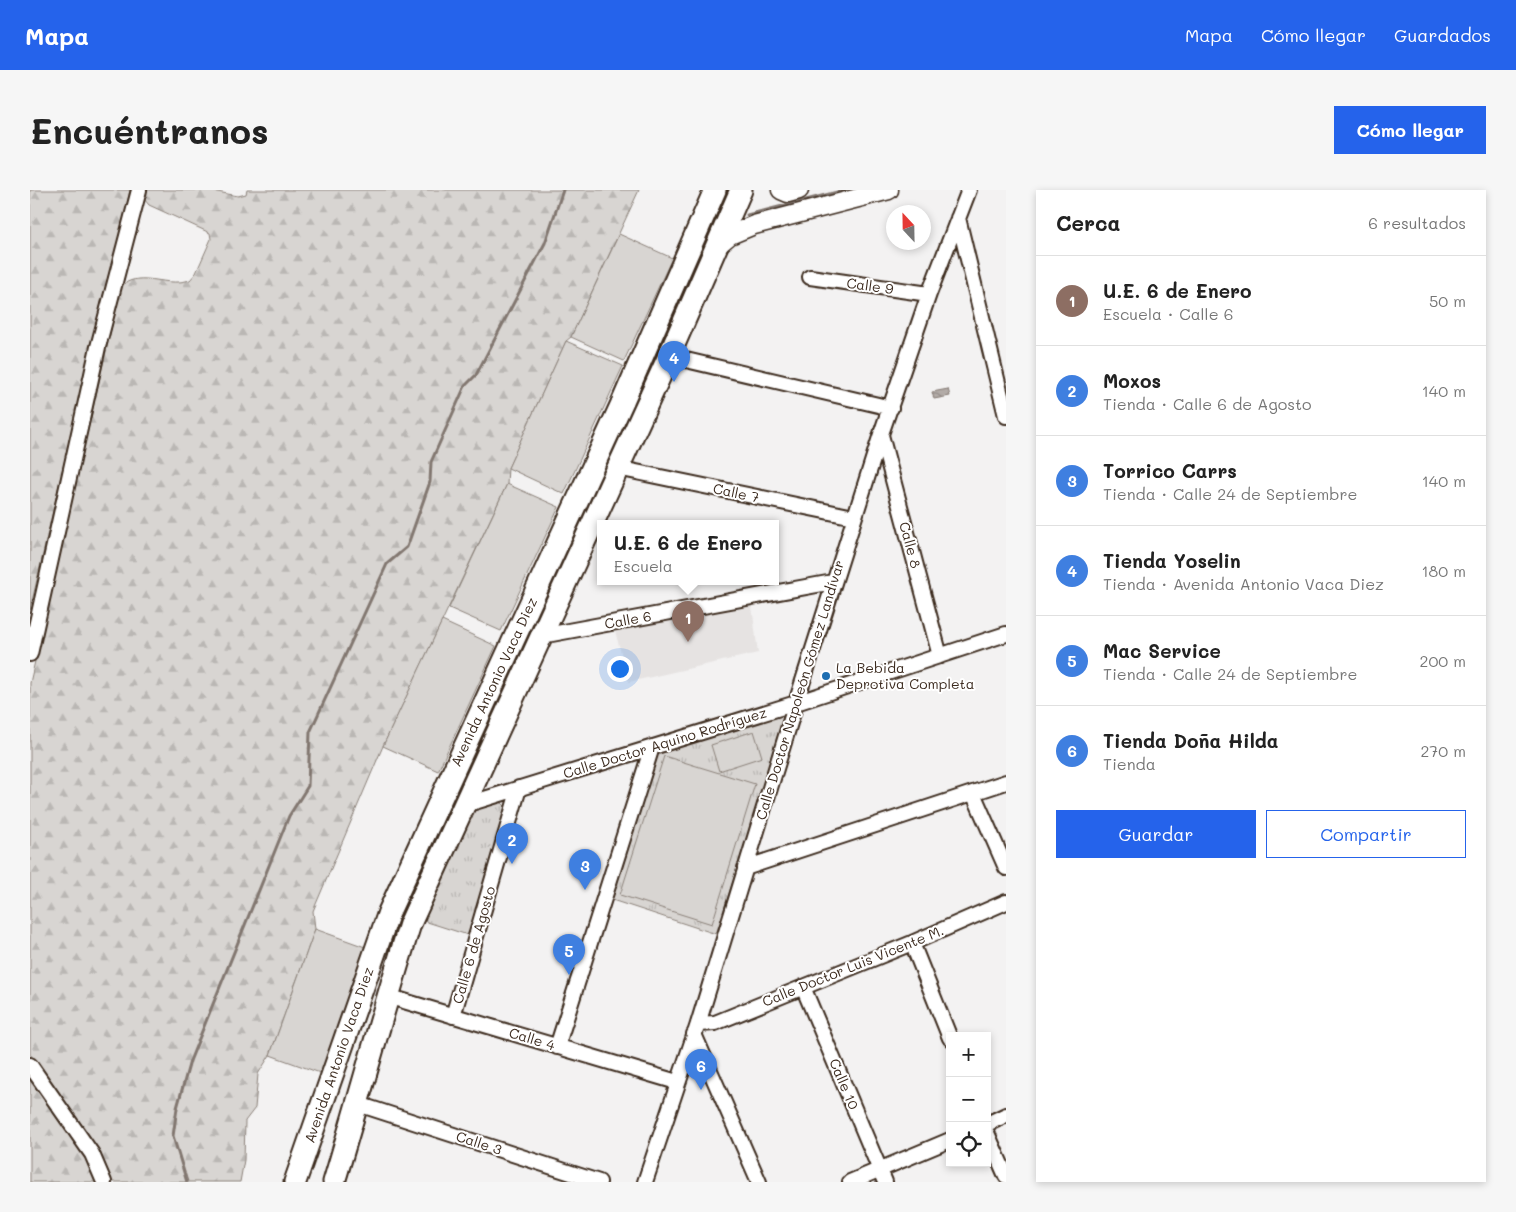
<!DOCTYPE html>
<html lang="es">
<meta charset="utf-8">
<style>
body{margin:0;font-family:Mali,sans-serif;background:#f6f6f6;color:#222}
.controls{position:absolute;right:15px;bottom:15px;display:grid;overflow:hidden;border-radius:0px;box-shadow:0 2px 8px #0003}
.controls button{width:45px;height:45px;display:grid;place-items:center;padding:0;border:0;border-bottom:1px solid #e0e0e0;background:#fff;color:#222;font:25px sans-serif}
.compass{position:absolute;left:856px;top:15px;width:45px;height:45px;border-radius:50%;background:#fff;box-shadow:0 2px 8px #0003;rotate:338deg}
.you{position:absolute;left:589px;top:478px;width:18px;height:18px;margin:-12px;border:4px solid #fff;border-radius:50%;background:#1a73e8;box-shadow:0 0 0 8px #1a73e833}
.badge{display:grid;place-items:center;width:32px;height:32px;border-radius:50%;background:#2563eb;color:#fff;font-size:16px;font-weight:700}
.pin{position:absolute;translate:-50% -41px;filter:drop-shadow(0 1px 2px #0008)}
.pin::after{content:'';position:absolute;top:26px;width:18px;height:15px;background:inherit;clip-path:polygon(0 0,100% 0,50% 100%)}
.popup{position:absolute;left:567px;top:330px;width:182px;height:65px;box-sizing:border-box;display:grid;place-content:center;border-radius:0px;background:#fff;filter:drop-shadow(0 1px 4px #0005);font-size:16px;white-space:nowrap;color:#767676}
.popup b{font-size:19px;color:#222}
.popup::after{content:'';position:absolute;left:50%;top:100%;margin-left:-10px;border:10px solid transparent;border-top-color:#fff}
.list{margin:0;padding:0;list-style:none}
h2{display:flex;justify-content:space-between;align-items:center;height:65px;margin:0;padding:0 20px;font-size:21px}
h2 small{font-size:16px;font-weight:400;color:#767676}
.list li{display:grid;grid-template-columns:32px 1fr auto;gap:15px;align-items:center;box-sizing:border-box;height:90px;padding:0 20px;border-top:1px solid #e0e0e0}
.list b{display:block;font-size:19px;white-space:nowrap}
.list p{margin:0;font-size:16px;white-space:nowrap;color:#767676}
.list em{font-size:16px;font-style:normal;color:#767676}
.actions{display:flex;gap:10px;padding:15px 20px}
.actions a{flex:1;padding:11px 0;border:1px solid #2563eb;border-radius:0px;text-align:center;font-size:18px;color:#2563eb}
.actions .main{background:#2563eb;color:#fff}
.icon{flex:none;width:28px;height:28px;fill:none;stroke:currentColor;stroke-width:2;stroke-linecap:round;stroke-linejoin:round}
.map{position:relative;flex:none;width:976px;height:992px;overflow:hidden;border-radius:0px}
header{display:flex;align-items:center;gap:30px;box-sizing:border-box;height:70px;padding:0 25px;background:#2563eb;color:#fff}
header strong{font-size:24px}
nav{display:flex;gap:28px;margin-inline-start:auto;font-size:18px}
.intro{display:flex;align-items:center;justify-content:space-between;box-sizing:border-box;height:120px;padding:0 30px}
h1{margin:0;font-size:35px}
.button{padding:12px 22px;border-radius:0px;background:#2563eb;color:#fff;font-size:18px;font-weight:700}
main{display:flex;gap:30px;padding:0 30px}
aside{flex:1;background:#fff;border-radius:0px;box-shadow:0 2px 8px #0003}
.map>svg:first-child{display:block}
</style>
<header>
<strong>Mapa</strong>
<nav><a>Mapa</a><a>Cómo llegar</a><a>Guardados</a></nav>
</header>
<div class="intro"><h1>Encuéntranos</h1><a class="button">Cómo llegar</a></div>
<main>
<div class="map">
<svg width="976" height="992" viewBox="0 0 976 992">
<defs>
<pattern id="forest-firs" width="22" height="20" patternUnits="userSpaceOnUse" patternTransform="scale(1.25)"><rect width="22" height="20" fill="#d8d5d2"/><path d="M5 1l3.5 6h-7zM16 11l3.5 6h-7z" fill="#bab7b4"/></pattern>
<pattern id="park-tufts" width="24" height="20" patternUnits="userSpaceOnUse" patternTransform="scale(1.25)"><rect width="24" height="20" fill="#d8d5d2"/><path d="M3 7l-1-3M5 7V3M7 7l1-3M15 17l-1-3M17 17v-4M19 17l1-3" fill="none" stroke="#bab7b4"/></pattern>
<pattern id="water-waves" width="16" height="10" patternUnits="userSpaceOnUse" patternTransform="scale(1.25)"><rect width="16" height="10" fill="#b2aba7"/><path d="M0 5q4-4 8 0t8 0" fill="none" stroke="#928b87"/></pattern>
</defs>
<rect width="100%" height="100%" fill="#f3f2f2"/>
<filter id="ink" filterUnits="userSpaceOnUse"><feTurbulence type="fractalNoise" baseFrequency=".02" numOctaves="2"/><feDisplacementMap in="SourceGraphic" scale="10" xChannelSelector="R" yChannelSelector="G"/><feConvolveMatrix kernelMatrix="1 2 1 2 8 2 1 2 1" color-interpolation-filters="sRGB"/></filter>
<g filter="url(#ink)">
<path fill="#e6e3e2" d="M722,416L728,463L599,492L585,441Z"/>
<path fill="url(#forest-firs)" stroke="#8a8078" d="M0,0H100L91,41L72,109L0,420Z
M115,0H177L208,6L216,4L217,0H609L541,147L536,151L478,278L477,294L353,556L283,721L285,739L240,865L228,884L225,918L215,931L214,970L210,992H81L76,978L57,944L0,864V493L91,96C108,82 129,93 148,92C152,92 156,91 160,90L166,83L181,49L180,43L119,15L114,9Z
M0,886L53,957L70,992H0Z"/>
<path fill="url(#park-tufts)" stroke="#8a8078" d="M748,525L754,528V532L686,744L582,710L628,564L633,561Z
M468,612L472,613L475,616V620L441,746L391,730L442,622L459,614Z"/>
<path fill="#d8d5d2" stroke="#8a8078" d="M589,44L642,68L594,171L541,147Z
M536,151L593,176L534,304L478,278Z
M477,294L529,317L471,441L419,418Z
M412,431L466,456L408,581L353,556Z
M724,541L732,567L689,581L681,555Z
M634,566L725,594L682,734L590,705Z
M285,739L338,758L293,884L240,865Z"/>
<path fill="url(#water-waves)" stroke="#827770" d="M918,199L920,206L904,209L902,202Z"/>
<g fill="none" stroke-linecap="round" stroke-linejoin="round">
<path stroke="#827770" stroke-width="3" d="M717,25L815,0
M157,992L143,946L147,918L160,871L259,626L278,596L280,542L357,374L377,357L400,292L401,272L435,196L446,185L515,53L533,0"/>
<g stroke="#3b2a1e" stroke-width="18">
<path id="minor" d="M928,28L976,226
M780,87L899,104
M639,166L861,218
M851,245L910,466
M587,278L824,327
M511,446L803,392
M0,464L68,157L109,0
M943,603L976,678
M435,615L766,513L976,444
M715,678L976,592
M882,753L920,848
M773,797L855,992
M357,806L647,892
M423,826L489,598
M668,834L685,833L882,753L976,712
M664,844L729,992
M527,857L622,557
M0,875L62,964L74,992
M328,914L569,992
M957,934L976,925
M957,943L976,986
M615,992L668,834L766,513L851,244L899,104L939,0
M820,992L920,950"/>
</g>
<g stroke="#3b2a1e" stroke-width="21">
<path id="major" d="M751,0L758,3L769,0
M688,55L700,45L724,35L859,0"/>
</g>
<g stroke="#3b2a1e" stroke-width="25">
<path id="highway" d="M265,992L359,722L593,211L685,0
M304,992C330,906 353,820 380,734L639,166L711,0"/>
</g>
<use href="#minor" stroke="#fff" stroke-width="14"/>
<use href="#major" stroke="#fff" stroke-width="18"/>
<use href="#highway" stroke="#fff" stroke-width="21"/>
</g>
</g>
<circle fill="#1f6fb2" stroke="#fff" stroke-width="2" cx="796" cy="486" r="5"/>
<g text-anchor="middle" stroke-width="4" stroke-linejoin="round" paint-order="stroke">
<g font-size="14" fill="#3b2a1e" stroke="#fff">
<text transform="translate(840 96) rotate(8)" y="5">Calle 9</text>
<text transform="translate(706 303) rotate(12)" y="5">Calle 7</text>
<text transform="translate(880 355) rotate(75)" y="5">Calle 8</text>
<text transform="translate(598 430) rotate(-10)" y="5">Calle 6</text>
<text transform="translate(464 492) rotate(-65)" y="5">Avenida Antonio Vaca Diez</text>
<text transform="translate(770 500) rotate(-73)" y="5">Calle Doctor Napoleón Gómez Landívar</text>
<text transform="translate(635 553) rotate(-17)" y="5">Calle Doctor Aquino Rodríguez</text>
<text transform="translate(444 755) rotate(-74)" y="5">Calle 6 de Agosto</text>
<text transform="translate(823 776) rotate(-22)" y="5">Calle Doctor Luis Vicente M.</text>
<text transform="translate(502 849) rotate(17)" y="5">Calle 4</text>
<text transform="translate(309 865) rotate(-71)" y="5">Avenida Antonio Vaca Diez</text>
<text transform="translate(814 894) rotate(67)" y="5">Calle 10</text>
<text transform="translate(449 953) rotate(18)" y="5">Calle 3</text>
</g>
<g font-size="14" fill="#3b2a1e" stroke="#fff" text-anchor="start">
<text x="806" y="483">La Bebida<tspan x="806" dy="16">Deprotiva Completa</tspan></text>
</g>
</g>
</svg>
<div class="controls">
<button>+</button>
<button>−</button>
<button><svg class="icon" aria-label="locate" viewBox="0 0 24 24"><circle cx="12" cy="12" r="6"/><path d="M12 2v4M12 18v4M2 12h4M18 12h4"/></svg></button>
</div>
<svg class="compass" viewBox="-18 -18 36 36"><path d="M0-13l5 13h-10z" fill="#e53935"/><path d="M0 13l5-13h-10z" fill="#767676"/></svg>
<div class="you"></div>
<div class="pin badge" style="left:658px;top:452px;background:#8d6e63">1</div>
<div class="popup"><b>U.E. 6 de Enero</b>Escuela</div>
<div class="pin badge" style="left:482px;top:674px;background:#3f7fe0">2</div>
<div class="pin badge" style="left:555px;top:700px;background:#3f7fe0">3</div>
<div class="pin badge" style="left:644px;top:192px;background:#3f7fe0">4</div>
<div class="pin badge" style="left:539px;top:785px;background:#3f7fe0">5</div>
<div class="pin badge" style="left:671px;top:900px;background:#3f7fe0">6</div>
</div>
<aside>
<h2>Cerca<small>6 resultados</small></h2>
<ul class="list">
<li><span class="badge" style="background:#8d6e63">1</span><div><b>U.E. 6 de Enero</b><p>Escuela · Calle 6</p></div><em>50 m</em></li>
<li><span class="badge" style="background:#3f7fe0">2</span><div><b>Moxos</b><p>Tienda · Calle 6 de Agosto</p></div><em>140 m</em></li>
<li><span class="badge" style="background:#3f7fe0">3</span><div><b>Torrico Carrs</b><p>Tienda · Calle 24 de Septiembre</p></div><em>140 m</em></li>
<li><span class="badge" style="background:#3f7fe0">4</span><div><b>Tienda Yoselin</b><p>Tienda · Avenida Antonio Vaca Diez</p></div><em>180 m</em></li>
<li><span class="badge" style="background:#3f7fe0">5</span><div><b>Mac Service</b><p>Tienda · Calle 24 de Septiembre</p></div><em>200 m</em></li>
<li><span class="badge" style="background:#3f7fe0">6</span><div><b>Tienda Doña Hilda</b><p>Tienda</p></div><em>270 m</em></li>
</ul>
<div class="actions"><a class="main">Guardar</a><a>Compartir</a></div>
</aside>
</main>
